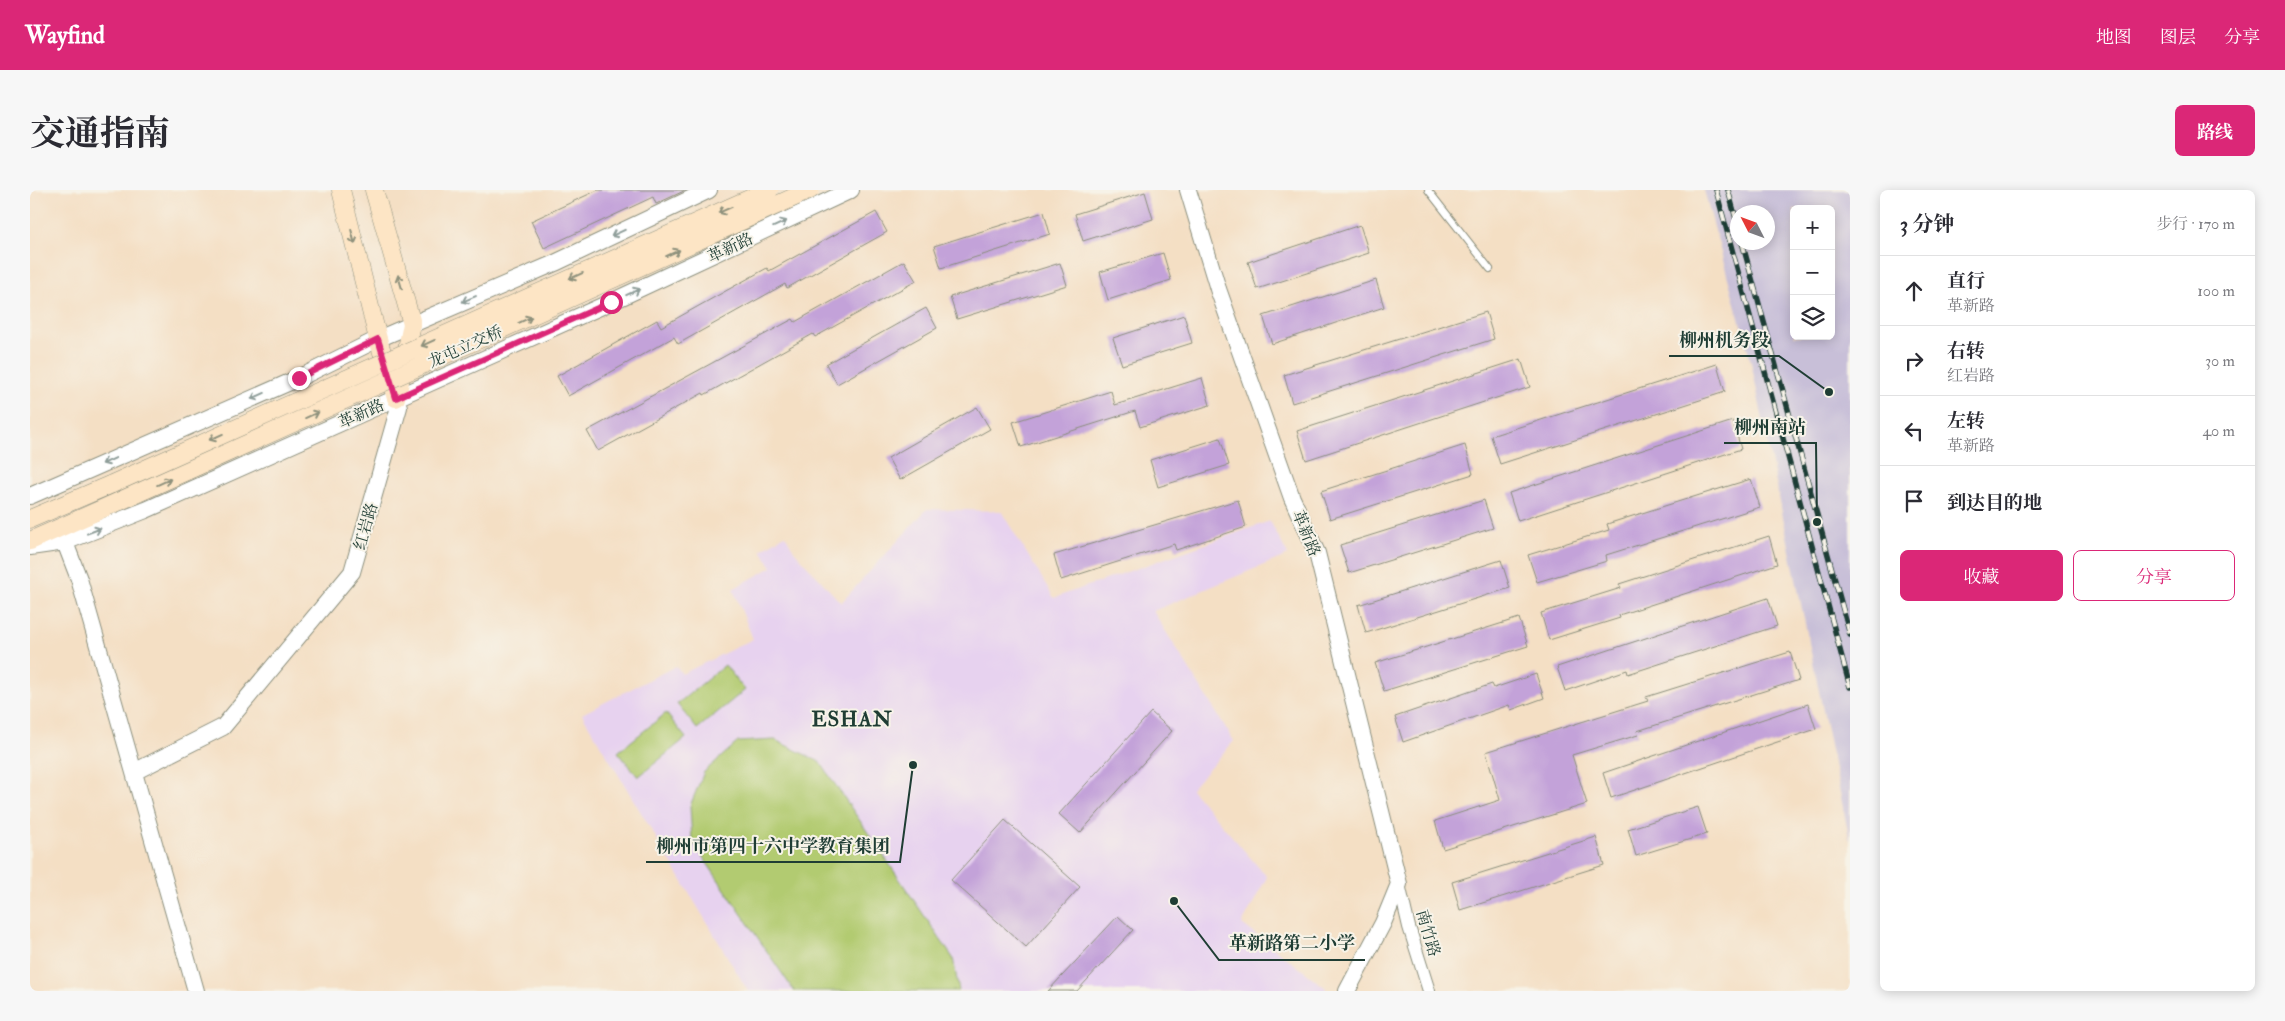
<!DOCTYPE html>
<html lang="zh">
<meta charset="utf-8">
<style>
body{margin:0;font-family:"IM FELL Double Pica","Noto Serif SC",serif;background:#f7f7f7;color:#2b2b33}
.controls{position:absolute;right:15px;top:15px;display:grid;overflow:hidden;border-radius:8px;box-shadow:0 2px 12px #0003}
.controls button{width:45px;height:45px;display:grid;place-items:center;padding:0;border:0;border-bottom:1px solid #e1e1e2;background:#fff;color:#2b2b33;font:25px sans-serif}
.compass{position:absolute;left:1700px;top:15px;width:45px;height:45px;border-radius:50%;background:#fff;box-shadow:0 2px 12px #0003;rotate:312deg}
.stop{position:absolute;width:15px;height:15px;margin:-11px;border:4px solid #db2777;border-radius:50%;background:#fff}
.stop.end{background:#db2777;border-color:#fff;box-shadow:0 1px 5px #0008}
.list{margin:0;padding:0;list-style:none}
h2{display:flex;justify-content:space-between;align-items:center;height:65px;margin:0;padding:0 20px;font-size:21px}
h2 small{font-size:16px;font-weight:400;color:#7c7c81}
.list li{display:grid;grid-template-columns:32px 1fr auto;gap:15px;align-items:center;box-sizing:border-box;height:70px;padding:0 20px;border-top:1px solid #e1e1e2}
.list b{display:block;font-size:19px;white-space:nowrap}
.list p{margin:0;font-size:16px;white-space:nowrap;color:#7c7c81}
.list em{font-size:16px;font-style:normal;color:#7c7c81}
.actions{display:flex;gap:10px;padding:15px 20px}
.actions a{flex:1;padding:11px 0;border:1px solid #db2777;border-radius:8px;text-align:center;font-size:18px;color:#db2777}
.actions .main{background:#db2777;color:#fff}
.icon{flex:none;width:28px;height:28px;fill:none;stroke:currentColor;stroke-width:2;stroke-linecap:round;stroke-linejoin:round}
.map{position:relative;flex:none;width:1820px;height:801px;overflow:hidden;border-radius:8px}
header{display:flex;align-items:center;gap:30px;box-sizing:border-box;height:70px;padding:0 25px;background:#db2777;color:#fff}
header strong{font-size:24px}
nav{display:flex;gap:28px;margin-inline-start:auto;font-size:18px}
.intro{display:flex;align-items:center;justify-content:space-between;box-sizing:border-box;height:120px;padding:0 30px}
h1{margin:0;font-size:35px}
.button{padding:12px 22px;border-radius:8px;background:#db2777;color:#fff;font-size:18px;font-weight:700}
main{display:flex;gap:30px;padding:0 30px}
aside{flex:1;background:#fff;border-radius:8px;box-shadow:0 2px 12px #0003}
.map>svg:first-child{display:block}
</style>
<header>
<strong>Wayfind</strong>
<nav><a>地图</a><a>图层</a><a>分享</a></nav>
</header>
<div class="intro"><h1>交通指南</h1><a class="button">路线</a></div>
<main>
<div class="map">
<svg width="1820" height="801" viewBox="0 0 1820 801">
<rect width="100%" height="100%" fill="#f7f3e8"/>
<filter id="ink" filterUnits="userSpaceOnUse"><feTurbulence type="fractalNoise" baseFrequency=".02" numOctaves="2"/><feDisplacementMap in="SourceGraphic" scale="10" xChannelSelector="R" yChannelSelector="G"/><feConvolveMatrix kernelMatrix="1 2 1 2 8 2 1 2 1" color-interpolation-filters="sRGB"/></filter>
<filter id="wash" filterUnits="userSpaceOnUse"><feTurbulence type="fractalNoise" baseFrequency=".0096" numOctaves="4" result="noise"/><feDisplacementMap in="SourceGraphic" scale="20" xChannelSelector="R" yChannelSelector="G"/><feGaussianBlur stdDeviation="1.12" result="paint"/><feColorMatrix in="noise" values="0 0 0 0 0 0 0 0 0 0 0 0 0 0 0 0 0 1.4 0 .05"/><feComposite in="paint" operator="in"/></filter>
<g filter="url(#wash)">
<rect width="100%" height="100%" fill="#f4dfc4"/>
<path fill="#e7d2ef" d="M897,319L971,321L1024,408L1240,331L1258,365L1123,421L1204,551L1161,599L1237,687L1212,734L1296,798L1295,801H718L552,524L646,476L652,484L723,449L703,399L742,377L731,360L755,345L764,361L811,413Z"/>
<path fill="#c8bfd8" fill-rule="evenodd" d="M1674,0H1820V651L1721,172ZM1764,19H1801V146H1764ZM1708,22H1738V52H1708Z"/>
<path fill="#b2cb71" stroke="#688452" d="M695,475L715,500L667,539L647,514Z
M636,523L656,548L608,587L588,562Z
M745,550L790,572L923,768L929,801H764L662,651L660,616L674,582L708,552Z"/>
<g id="blocks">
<path fill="#c3a2d9" d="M568,0H656L626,14L623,7L514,58L501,31Z
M1115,2L1123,29L1053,51L1045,24Z
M846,22L857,42L757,98L755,94L648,154L644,147L538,206L527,186L627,130L631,137L737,78L739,81Z
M1014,22L1020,44L911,78L904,56Z
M1330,35L1339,63L1227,99L1218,72Z
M1133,63L1141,90L1078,110L1070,82Z
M874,71L886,91L785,147L783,144L674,205L673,203L568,261L557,241L763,129L765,132Z
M1030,73L1037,95L927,129L920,107Z
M1346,90L1354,117L1242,154L1233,126Z
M896,118L907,138L807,194L796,174Z
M1456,122L1464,149L1262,213L1254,185Z
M1154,125L1162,153L1092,175L1083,148Z
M1491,169L1500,197L1276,270L1267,241Z
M1687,174L1695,202L1470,274L1461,246Z
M1172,188L1180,215L1110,237L1105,221L991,257L983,232L1081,201L1085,215Z
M947,217L960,239L870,290L858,268Z
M1703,231L1711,259L1488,331L1479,303Z
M1190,248L1199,275L1128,297L1120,270Z
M1435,255L1443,284L1300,329L1291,301Z
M1721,289L1730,317L1576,365L1577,371L1507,392L1498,365L1579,340L1577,334Z
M1208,310L1216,337L1146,360L1144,354L1031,390L1024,365Z
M1454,310L1463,338L1319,383L1310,355Z
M1739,346L1747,374L1589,425L1590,428L1519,450L1511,423L1591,398L1589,394Z
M1471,370L1480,398L1336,443L1328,415Z
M1738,408L1747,436L1598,484L1597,480L1535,501L1527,477Z
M1489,428L1498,456L1354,501L1345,473Z
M1760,462L1769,490L1607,541L1608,545L1542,565L1557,614L1413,659L1405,631L1470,610L1456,562L1618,511L1616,507Z
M1506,484L1514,508L1481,520L1479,515L1373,552L1365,527L1462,494L1464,498Z
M1778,514L1786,539L1581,608L1573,583Z
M1121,522L1142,541L1050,643L1029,624Z
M1668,617L1677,644L1606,666L1598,639Z
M975,630L1050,697L996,757L921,690Z
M1566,647L1574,675L1430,720L1422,692Z
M1088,726L1103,740L1047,801H1018Z"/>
</g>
</g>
<g filter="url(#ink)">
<use href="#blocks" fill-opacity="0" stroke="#8a8e7c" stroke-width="1"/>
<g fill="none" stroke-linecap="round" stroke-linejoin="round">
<g stroke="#8a8e7c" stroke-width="8">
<path id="service" d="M1398,0L1460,79"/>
</g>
<g stroke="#8a8e7c" stroke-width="14">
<path id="minor" d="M1369,694L1379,737L1399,801"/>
</g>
<g stroke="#8a8e7c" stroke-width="18">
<path id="tertiary" d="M1158,0L1188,99L1262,308L1287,363L1369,694L1353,733L1317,801
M0,306L269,188L348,149L525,73L679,0
M31,342L49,389L166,801
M0,357L35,352L116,320L581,112L821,0
M104,582L193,537L322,382L369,217L366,208"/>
</g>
<g stroke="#8a8e7c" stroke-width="19">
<path id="secondary" d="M311,0L348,149L366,208
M344,0L382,134L369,197
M0,329L82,294
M0,351L90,311"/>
</g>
<use href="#service" stroke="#fff" stroke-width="6"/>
<use href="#minor" stroke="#fff" stroke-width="12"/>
<use href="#tertiary" stroke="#fff" stroke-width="16"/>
<use href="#secondary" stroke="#fde5c5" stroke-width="18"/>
<g stroke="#1f3d34" stroke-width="5.5">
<path id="rail" d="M1686,0L1820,497
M1698,0L1708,36
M1712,52L1820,445"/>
</g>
<use href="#rail" stroke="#f7f3e8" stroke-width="4" stroke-dasharray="11" stroke-linecap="butt"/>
<g stroke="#8a8e7c" stroke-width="19" stroke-linecap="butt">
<path id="secondary-bridge" d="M82,294L739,0
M90,311L780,0"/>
</g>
<use href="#secondary-bridge" stroke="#fde5c5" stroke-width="18"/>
</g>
<defs><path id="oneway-shaft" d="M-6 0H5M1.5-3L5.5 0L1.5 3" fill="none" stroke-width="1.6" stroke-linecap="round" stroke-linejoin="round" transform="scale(1.25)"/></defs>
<g stroke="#8e917c">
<use href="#oneway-shaft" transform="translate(695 20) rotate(156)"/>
<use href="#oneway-shaft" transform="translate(323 47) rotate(76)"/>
<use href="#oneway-shaft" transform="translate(643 63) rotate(-24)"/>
<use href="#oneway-shaft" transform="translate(546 86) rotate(156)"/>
<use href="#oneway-shaft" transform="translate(370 92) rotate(-106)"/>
<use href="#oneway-shaft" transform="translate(495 130) rotate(-24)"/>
<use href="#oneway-shaft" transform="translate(398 153) rotate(156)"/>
<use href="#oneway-shaft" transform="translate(282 225) rotate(-24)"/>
<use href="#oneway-shaft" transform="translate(186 247) rotate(156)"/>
<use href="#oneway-shaft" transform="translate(134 292) rotate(-24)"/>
</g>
<g stroke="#8f9e9a">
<use href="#oneway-shaft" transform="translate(750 34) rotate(-25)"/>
<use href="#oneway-shaft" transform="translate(588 43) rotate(155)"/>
<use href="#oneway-shaft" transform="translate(603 102) rotate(-25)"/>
<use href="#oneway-shaft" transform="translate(439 109) rotate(157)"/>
<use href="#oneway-shaft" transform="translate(228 206) rotate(156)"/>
<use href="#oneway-shaft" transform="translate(79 271) rotate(156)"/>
<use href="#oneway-shaft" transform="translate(64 341) rotate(-21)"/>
</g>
</g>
<g fill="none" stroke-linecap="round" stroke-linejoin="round" filter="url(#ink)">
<path stroke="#db2777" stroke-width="6" d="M269,188L348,149L366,208L581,112"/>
</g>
<g text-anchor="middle" stroke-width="4" stroke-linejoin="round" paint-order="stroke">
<g font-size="16" fill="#1f3d34" stroke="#f7f3e8">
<text transform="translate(700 57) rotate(-25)" y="6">革新路</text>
<text transform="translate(435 156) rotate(-24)" y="6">龙屯立交桥</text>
<text transform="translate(331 223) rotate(-24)" y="6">革新路</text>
<text transform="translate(335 336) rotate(-74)" y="6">红岩路</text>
<text transform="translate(1277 343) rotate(68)" y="6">革新路</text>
<text transform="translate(1399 743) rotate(74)" y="6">南竹路</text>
</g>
<g font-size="21" font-weight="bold" letter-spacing="1" fill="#1f3d34" stroke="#f7f3e8">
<text x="822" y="536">ESHAN</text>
</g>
</g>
<path fill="none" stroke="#1f3d34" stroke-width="2" d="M1799 202L1749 166H1639M1787 332L1786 253H1694M883 575L870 672H616M1144 711L1189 770H1335"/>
<g fill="#1f3d34" stroke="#f7f3e8" stroke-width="2">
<circle cx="1799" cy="202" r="5"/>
<circle cx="1787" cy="332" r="5"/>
<circle cx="883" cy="575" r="5"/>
<circle cx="1144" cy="711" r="5"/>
</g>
<g font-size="18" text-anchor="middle" font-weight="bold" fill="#1f3d34" stroke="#f7f3e8" stroke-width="4" stroke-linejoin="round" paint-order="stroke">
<text x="1694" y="156">柳州机务段</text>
<text x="1740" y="243">柳州南站</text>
<text x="743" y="662">柳州市第四十六中学教育集团</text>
<text x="1262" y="759">革新路第二小学</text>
</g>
</svg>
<div class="controls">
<button>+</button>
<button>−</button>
<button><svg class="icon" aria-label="layers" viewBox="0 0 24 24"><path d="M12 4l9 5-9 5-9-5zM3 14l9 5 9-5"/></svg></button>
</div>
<svg class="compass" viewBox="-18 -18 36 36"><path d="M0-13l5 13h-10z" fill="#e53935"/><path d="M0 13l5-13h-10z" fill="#7c7c81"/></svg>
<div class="stop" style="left:581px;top:112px"></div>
<div class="stop end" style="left:269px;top:188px"></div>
</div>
<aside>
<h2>3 分钟<small>步行 · 170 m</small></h2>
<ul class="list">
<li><svg class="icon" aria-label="ahead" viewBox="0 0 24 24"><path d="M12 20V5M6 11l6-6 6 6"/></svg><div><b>直行</b><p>革新路</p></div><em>100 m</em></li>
<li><svg class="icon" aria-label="right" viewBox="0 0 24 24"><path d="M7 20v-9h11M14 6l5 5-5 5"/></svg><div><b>右转</b><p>红岩路</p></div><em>30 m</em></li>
<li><svg class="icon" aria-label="left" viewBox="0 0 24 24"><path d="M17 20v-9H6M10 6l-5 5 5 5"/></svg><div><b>左转</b><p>革新路</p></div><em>40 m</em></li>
<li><svg class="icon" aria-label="arrive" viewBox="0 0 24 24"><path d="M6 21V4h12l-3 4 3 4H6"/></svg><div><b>到达目的地</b></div></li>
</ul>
<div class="actions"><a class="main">收藏</a><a>分享</a></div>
</aside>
</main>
